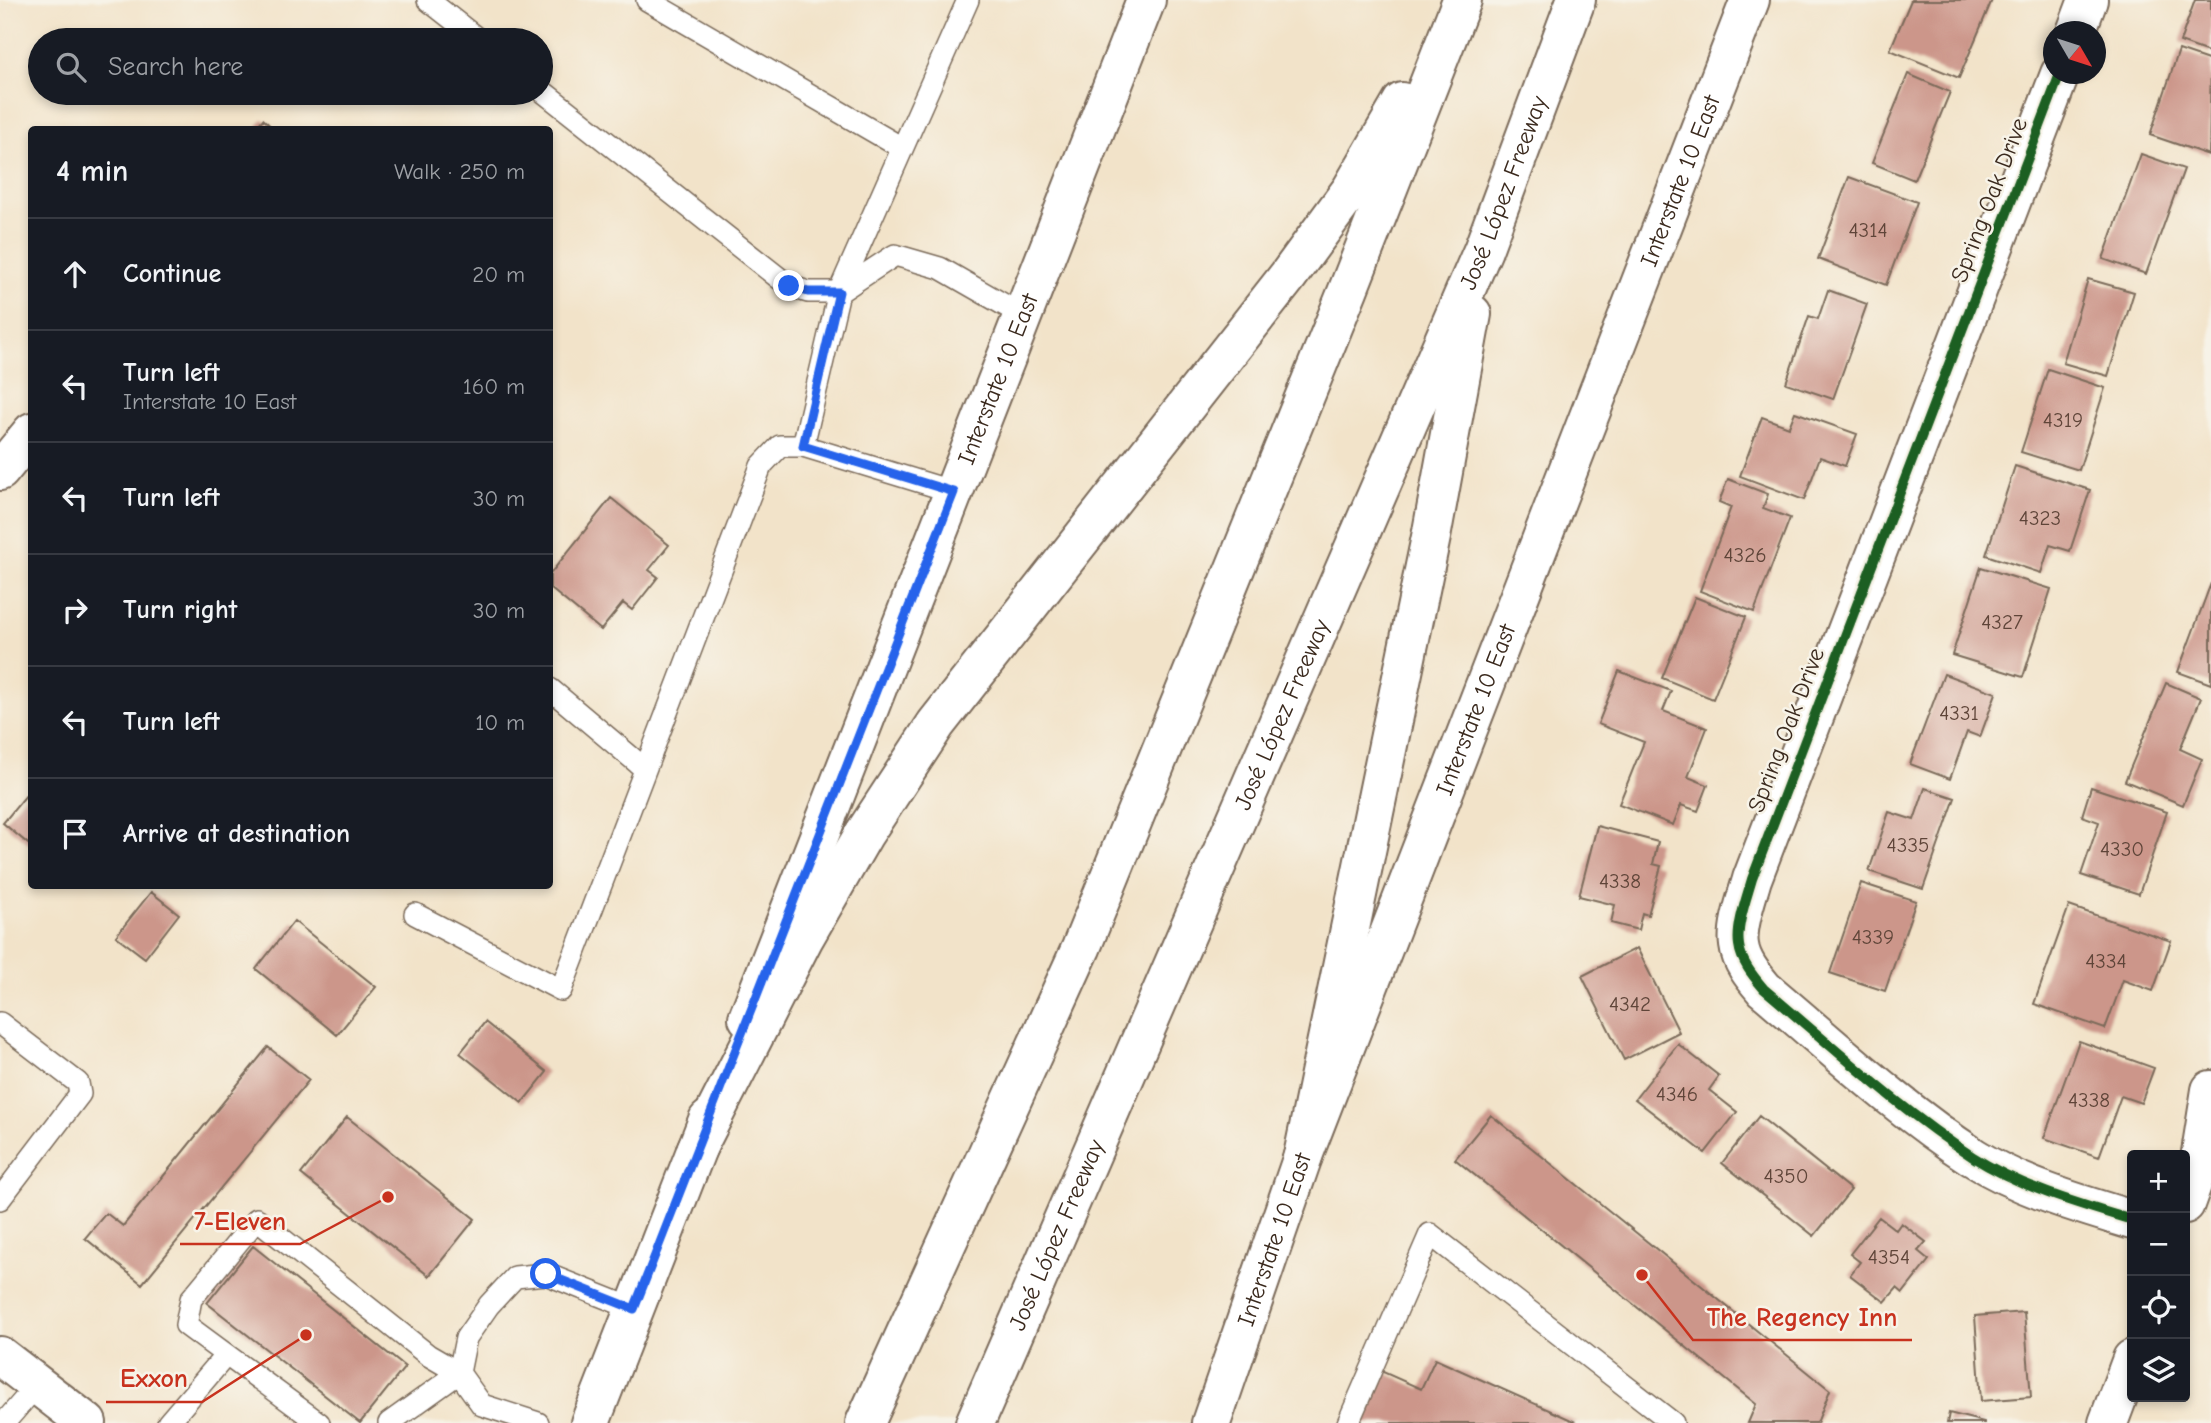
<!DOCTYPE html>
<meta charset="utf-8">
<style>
body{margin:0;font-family:"Comic Neue",sans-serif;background:#242831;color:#f1f3f6}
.controls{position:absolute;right:21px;bottom:21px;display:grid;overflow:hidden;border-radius:7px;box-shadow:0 4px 10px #0003}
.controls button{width:63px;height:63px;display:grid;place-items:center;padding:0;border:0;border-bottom:2px solid #363941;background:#171b24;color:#f1f3f6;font:35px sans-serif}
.compass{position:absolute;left:2043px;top:21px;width:63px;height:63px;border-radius:50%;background:#171b24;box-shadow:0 4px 10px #0003;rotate:129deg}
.stop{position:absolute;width:21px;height:21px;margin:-16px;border:5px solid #2563eb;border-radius:50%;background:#fff}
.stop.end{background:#2563eb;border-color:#fff;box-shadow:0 2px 7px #0008}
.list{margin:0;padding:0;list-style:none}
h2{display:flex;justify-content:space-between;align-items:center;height:91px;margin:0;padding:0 28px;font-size:30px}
h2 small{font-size:23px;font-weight:400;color:#9ea1a6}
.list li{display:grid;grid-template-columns:46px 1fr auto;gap:21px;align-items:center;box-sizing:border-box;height:112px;padding:0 28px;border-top:2px solid #363941}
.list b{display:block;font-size:26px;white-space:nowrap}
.list p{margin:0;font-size:23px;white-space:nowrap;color:#9ea1a6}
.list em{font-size:23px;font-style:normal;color:#9ea1a6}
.icon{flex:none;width:38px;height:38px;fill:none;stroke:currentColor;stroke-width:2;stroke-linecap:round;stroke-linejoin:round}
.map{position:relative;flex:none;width:2211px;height:1423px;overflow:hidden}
.search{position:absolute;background:#171b24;box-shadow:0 4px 10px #0003;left:28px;top:28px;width:525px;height:77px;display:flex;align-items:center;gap:18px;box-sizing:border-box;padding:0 24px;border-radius:38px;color:#9ea1a6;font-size:26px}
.panel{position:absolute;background:#171b24;box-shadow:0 4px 10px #0003;left:28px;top:126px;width:525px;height:763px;border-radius:7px}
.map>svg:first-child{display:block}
</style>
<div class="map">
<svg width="2211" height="1423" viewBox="0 0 2211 1423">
<rect width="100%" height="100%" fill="#f7f3e8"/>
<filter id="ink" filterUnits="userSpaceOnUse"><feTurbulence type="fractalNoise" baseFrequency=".0143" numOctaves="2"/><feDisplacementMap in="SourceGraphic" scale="14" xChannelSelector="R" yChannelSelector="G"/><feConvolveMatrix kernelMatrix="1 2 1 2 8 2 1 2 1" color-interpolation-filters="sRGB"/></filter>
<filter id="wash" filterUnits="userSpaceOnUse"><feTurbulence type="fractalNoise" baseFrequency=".00686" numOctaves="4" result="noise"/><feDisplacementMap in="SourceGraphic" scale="28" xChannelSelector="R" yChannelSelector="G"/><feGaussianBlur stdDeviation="1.57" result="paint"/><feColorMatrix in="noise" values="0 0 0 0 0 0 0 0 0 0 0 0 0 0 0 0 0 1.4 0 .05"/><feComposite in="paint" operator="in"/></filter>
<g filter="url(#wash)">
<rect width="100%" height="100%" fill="#f2e3c9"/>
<g id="blocks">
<path fill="#cc968a" d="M1911,0H1992L1959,78L1890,50Z
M2195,0H2211V53L2180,42Z
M2179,50L2211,61L2209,155L2150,135Z
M1908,74L1950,92L1914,180L1872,163Z
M263,119L275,130H254Z
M2141,154L2184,169L2146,274L2103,259Z
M1849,177L1917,202L1886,285L1818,259Z
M2088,279L2134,292L2108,376L2063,363Z
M1828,290L1867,304L1833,399L1786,383L1809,316L1818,319Z
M2048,369L2105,388L2079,470L2021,452Z
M1795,412L1857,434L1845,466L1820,457L1804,500L1740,476L1762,417L1789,427Z
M2015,466L2090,490L2070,551L2050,545L2041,573L1986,555Z
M1728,479L1768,494L1763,508L1790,518L1754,612L1700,591L1731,507L1719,502Z
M611,498L669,545L649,570L658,577L632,610L623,603L601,630L550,588V574Z
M1981,567L2051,589L2023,677L1952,655Z
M2211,583V684L2178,672Z
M1695,597L1746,617L1713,699L1662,678Z
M1619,671L1671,691L1663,711L1707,728L1688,777L1708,785L1698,811L1681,805L1673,825L1619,804L1644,742L1598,724Z
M1944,674L1996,693L1980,737L1967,732L1950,779L1910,764Z
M2166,683L2201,698L2180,749L2202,759L2183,805L2125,781Z
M2091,787L2167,812L2139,894L2081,875L2099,822L2082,816Z
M32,788V847L3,823Z
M1925,788L1955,798L1923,889L1869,871L1889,812L1914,820Z
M1597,826L1658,842L1653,864L1661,866L1648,915L1642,913L1638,930L1611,923L1615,905L1579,896Z
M1861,883L1916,901L1885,991L1830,973Z
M151,892L179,914L145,958L116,936Z
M2069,906L2171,941L2153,991L2123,980L2105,1029L2034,1004Z
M294,921L376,987L337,1035L256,969Z
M1637,948L1679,1032L1624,1060L1582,976Z
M485,1022L547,1072L522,1103L460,1053Z
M2079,1041L2154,1068L2141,1103L2121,1096L2099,1157L2044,1138Z
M1678,1044L1719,1076L1709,1090L1737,1112L1705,1153L1635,1099Z
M268,1047L309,1080L142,1284L85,1238L106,1213L123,1226Z
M1491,1115L1830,1390L1817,1423H1748L1756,1404L1455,1159Z
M1759,1116L1851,1190L1814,1236L1722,1163Z
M347,1117L475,1219L429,1276L301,1174Z
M1879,1217L1896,1230L1901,1223L1926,1242L1918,1251L1929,1260L1903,1293L1897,1288L1885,1302L1850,1275L1860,1262L1850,1254Z
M253,1246L405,1367L360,1423L207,1303Z
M2024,1312L2031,1397L1981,1401L1975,1316Z
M1435,1359L1578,1423H1357L1381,1371L1421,1389Z
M1949,1413L1984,1422V1423H1947Z"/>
</g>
</g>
<g filter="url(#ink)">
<use href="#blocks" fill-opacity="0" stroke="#7b6b5a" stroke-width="2"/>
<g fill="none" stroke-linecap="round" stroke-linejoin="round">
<g stroke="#7b6b5a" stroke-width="24">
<path id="service" d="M428,0L479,40
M647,0L902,148
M541,90L789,286L808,292H839L895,255L940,268L1022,315
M803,446L839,292L968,0
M550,689L645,769
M415,914L561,990L761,466L780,446H803L954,492
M0,1023L78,1083L80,1094L0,1199
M4,1423L37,1385
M168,1423L226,1355
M319,1423L186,1325L191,1299L257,1219L428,1355L459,1373L389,1423
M538,1423L482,1405L459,1373L466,1338L489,1305L515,1277L546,1274L634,1309
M1348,1423L1430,1234L1673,1423"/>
</g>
<g stroke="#7b6b5a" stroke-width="42">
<path id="minor" d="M2076,32L2088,0
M2060,74L1752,879C1747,897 1736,926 1739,945C1741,962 1754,977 1764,989C1832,1046 1899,1109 1973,1157C2020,1187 2079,1204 2132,1220
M0,471L32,432
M2185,1204L2199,1165L2211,1090
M2108,1423L2132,1359"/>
</g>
<g stroke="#7b6b5a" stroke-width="42">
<g id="secondary">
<path id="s1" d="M748,1018L1146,0"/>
<path d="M590,1423L708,1120"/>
<path id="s2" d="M1211,1423L1303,1156L1750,0"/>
</g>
</g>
<g stroke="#7b6b5a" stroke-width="42">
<path id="primary" d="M0,1356L87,1423"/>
</g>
<g stroke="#7b6b5a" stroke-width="42">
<g id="motorway">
<path d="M696,1150L804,938L864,834L936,724L1288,276L1351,190L1402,102"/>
<path d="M1303,1156L1432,532L1472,314"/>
<path d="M865,1423L1081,948L1348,290L1462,0"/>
<path id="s3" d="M975,1423L1483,250L1576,0"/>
</g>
</g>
<use href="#service" stroke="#fff" stroke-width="21"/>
<use href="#minor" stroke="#fff" stroke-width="38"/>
<use href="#secondary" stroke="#fff" stroke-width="38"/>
<use href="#primary" stroke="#fff" stroke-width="38"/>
<use href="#motorway" stroke="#fff" stroke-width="38"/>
<g stroke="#f7f3e8" stroke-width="15">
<path id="cycleway" d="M2060,74L1752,879C1747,897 1736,926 1739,945C1741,962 1754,977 1764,989C1832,1046 1899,1109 1973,1157C2020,1187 2079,1204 2132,1220"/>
</g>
<use href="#cycleway" stroke="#1b5e20" stroke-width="10"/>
</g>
</g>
<g fill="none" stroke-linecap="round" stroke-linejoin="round" filter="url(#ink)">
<path stroke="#2563eb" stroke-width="9" d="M546,1274L634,1309L954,492L803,446L839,292H808L789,286"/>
</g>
<g text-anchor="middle" stroke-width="5" stroke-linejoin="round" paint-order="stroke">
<g font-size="21" fill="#5f4539">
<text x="1868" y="237">4314</text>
<text x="2063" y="427">4319</text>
<text x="2040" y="525">4323</text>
<text x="1745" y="562">4326</text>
<text x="2002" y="629">4327</text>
<text x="1959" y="720">4331</text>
<text x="1908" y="852">4335</text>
<text x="2122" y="856">4330</text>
<text x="1620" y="888">4338</text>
<text x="1873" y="944">4339</text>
<text x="2106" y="968">4334</text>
<text x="1630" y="1011">4342</text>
<text x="1677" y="1101">4346</text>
<text x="2089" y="1107">4338</text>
<text x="1786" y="1183">4350</text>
<text x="1889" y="1264">4354</text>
</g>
<g font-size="24" fill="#3b2a1e" stroke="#f7f3e8">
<text dy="8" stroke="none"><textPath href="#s2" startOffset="1328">Interstate 10 East</textPath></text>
<text dy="8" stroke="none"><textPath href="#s3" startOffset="1339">José López Freeway</textPath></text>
<text transform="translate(1989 200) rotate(-69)" y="8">Spring Oak Drive</text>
<text dy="8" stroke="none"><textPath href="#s1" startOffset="686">Interstate 10 East</textPath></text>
<text dy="8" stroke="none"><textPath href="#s2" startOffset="761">Interstate 10 East</textPath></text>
<text dy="8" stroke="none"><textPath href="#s3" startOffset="772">José López Freeway</textPath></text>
<text transform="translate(1786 730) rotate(-69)" y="8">Spring Oak Drive</text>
<text dy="8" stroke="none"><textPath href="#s3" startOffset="205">José López Freeway</textPath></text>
<text dy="8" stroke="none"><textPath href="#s2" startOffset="194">Interstate 10 East</textPath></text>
</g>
</g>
<path fill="none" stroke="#c8321e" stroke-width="2.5" d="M388 1197L300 1244H180M1642 1275L1693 1340H1912M306 1335L202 1402H106"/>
<g fill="#c8321e" stroke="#f7f3e8" stroke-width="2.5">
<circle cx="388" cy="1197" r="7"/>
<circle cx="1642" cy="1275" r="7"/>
<circle cx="306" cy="1335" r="7"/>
</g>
<g font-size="26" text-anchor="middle" font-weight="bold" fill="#c8321e" stroke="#f7f3e8" stroke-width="5" stroke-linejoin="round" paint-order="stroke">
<text x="240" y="1230">7-Eleven</text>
<text x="1802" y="1326">The Regency Inn</text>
<text x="154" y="1387">Exxon</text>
</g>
</svg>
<div class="controls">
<button>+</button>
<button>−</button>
<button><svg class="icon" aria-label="locate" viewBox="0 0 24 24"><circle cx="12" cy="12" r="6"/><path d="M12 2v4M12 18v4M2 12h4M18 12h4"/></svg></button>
<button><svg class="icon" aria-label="layers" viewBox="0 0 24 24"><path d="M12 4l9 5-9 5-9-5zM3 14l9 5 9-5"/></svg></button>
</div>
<svg class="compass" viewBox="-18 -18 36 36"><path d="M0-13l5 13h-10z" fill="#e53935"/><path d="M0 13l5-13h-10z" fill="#9ea1a6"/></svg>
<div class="stop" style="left:546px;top:1274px"></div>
<div class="stop end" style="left:789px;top:286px"></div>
<div class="search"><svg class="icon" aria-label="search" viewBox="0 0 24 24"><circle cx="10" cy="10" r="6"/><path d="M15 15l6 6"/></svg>Search here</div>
<section class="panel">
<h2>4 min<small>Walk · 250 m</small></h2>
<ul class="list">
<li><svg class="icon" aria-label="ahead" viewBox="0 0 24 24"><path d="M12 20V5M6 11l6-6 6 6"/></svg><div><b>Continue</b></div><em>20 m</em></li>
<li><svg class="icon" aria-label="left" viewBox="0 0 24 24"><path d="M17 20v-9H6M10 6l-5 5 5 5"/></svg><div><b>Turn left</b><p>Interstate 10 East</p></div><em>160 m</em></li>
<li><svg class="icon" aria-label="left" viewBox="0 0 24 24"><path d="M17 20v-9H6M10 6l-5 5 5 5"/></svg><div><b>Turn left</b></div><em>30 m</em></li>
<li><svg class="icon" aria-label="right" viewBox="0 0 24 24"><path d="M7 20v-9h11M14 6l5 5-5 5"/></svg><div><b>Turn right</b></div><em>30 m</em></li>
<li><svg class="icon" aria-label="left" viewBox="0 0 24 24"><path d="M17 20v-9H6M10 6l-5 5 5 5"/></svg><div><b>Turn left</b></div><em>10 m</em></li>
<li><svg class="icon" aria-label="arrive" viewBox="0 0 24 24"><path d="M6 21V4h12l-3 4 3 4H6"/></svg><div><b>Arrive at destination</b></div></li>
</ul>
</section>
</div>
